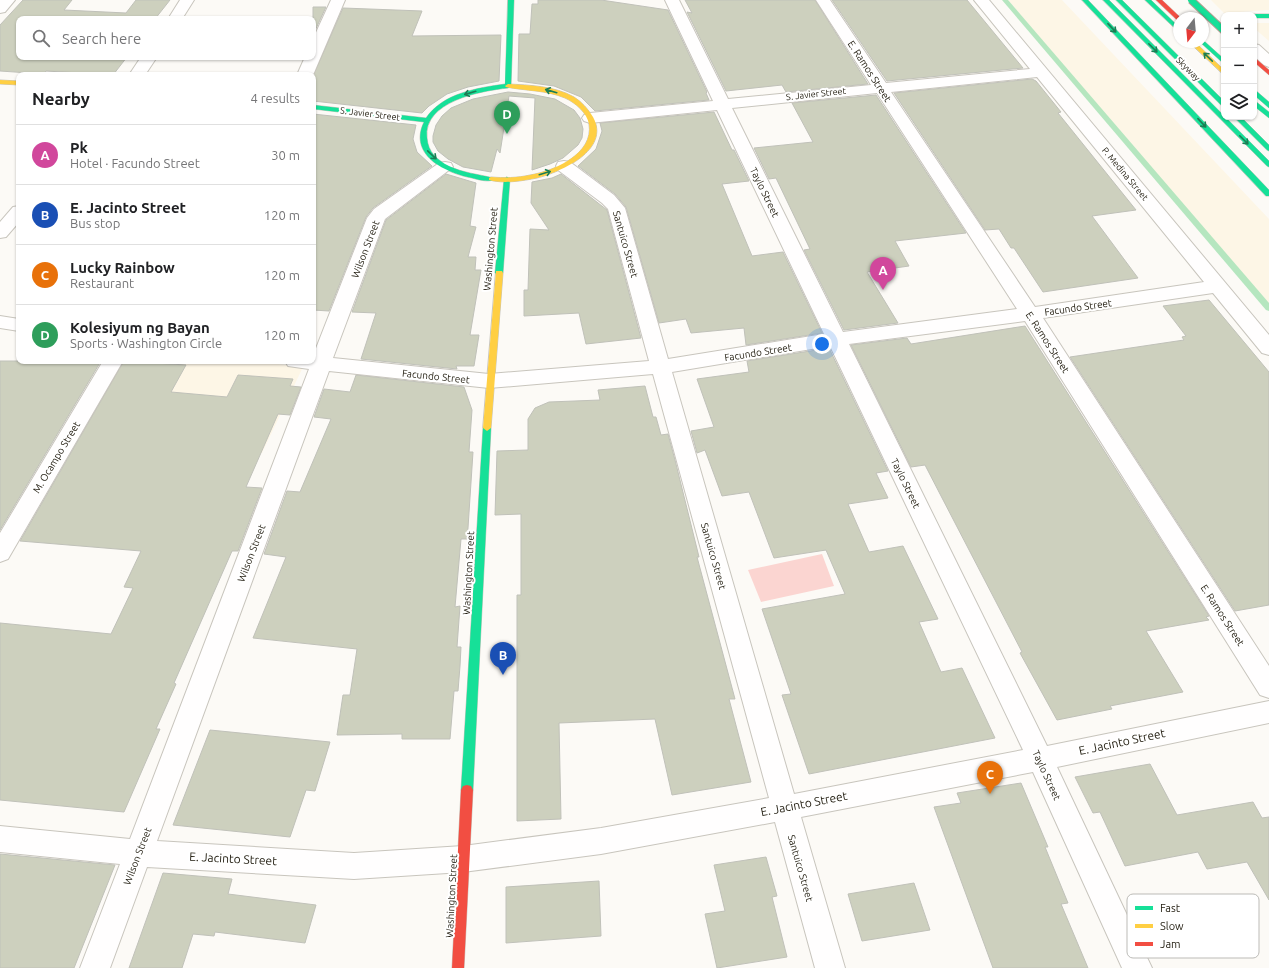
<!DOCTYPE html>
<meta charset="utf-8">
<style>
body{margin:0;font-family:Ubuntu,sans-serif;background:#f2f2f2;color:#202124}
.controls{position:absolute;right:12px;top:12px;display:grid;overflow:hidden;border-radius:8px;box-shadow:0 1px 3px #0004}
.controls button{width:36px;height:36px;display:grid;place-items:center;padding:0;border:0;border-bottom:1px solid #e0e0e0;background:#fff;color:#202124;font:20px sans-serif}
.compass{position:absolute;left:1173px;top:12px;width:36px;height:36px;border-radius:50%;background:#fff;box-shadow:0 1px 3px #0004;rotate:196deg}
.you{position:absolute;left:822px;top:344px;width:14px;height:14px;margin:-10px;border:3px solid #fff;border-radius:50%;background:#1a73e8;box-shadow:0 0 0 6px #1a73e833}
.badge{display:grid;place-items:center;width:26px;height:26px;border-radius:50%;background:#6e6a60;color:#fff;font-size:13px;font-weight:700}
.pin{position:absolute;translate:-50% -33px;filter:drop-shadow(0 1px 2px #0008)}
.pin::after{content:'';position:absolute;top:21px;width:14px;height:12px;background:inherit;clip-path:polygon(0 0,100% 0,50% 100%)}
.list{margin:0;padding:0;list-style:none}
h2{display:flex;justify-content:space-between;align-items:center;height:52px;margin:0;padding:0 16px;font-size:17px}
h2 small{font-size:13px;font-weight:400;color:#757577}
.list li{display:grid;grid-template-columns:26px 1fr auto;gap:12px;align-items:center;box-sizing:border-box;height:60px;padding:0 16px;border-top:1px solid #e0e0e0}
.list b{display:block;font-size:15px;white-space:nowrap}
.list p{margin:0;font-size:13px;white-space:nowrap;color:#757577}
.list em{font-size:13px;font-style:normal;color:#757577}
.icon{flex:none;width:22px;height:22px;fill:none;stroke:currentColor;stroke-width:2;stroke-linecap:round;stroke-linejoin:round}
.map{position:relative;flex:none;width:1269px;height:968px;overflow:hidden}
.search{position:absolute;background:#fff;box-shadow:0 1px 3px #0004;left:16px;top:16px;width:300px;height:44px;display:flex;align-items:center;gap:10px;box-sizing:border-box;padding:0 14px;border-radius:8px;color:#757577;font-size:15px}
.panel{position:absolute;background:#fff;box-shadow:0 1px 3px #0004;left:16px;top:72px;width:300px;height:292px;border-radius:8px}
.map>svg:first-child{display:block}
</style>
<div class="map">
<svg width="1269" height="968" viewBox="0 0 1269 968">
<rect width="100%" height="100%" fill="#fcfaf6"/>
<path fill="#fdf6e6" d="M1008,0H1062L1269,219V311Z
M1211,0H1269V10L1224,13Z
M1254,23H1269V41L1254,28Z
M123,361H254L303,367L262,453L80,438Z"/>
<path fill="#fbd5d1" d="M822,554L834,586L761,602L748,570Z"/>
<g fill="none" stroke-linecap="round" stroke-linejoin="round">
<path fill="#b5e6bf" fill-rule="evenodd" d="M1002,0H1008L1269,303V311L1266,310Z"/>
</g>
<path fill="#cdd0be" stroke="#c0c1b9" d="M23,0H72L64,10L126,13L136,0H170L155,19H19V57H127L113,75L46,71L44,74L0,71V25Z
M538,0H601L668,10L707,92L706,93L709,100L595,111L581,97L554,86L518,81L519,34H530L532,4H538Z
M685,0H815L868,84L786,92L782,85L726,91L687,12L692,13Z
M832,0H967L1023,68L887,81Z
M313,7H326L313,35Z
M343,8L422,11L412,36L501,35L499,81L468,87L447,94L429,106L422,113L313,101V76Z
M1032,79L1036,81L1061,112L1058,113L1136,210L1092,216L1138,278L1043,292L1014,248H1011L999,229L985,230L894,93Z
M508,92L530,94L555,99L574,110L580,118L583,129L582,138L578,145L563,158L550,164L532,170L535,98L509,96L500,153L497,149L491,172L463,167L448,159L438,151L433,142V136L436,125L442,116L451,108L473,99Z
M876,95L966,233L895,241L909,266L867,272L898,323L844,330L804,250L810,249L776,178L769,179L754,148L813,142L792,103Z
M714,112L732,150H734L749,181L722,184L752,256L783,252L822,333L746,345L744,328L691,333L686,319L659,323L626,207L615,194L578,166L596,149L602,131L600,123Z
M313,114L416,125L413,139L417,152L432,166L373,208L366,217L329,311L313,310Z
M446,174L476,183L470,226L476,227L468,257H476L475,270H481L470,335H479L474,366H456L457,369L361,359L376,313L352,312L386,220Z
M561,174L607,210L641,338L586,344L579,313L524,316V290H528L530,229L549,230L531,203L532,182L552,178Z
M1209,300L1269,372V605L1235,611L1070,357L1184,340L1182,337L1186,336L1163,306Z
M1025,326L1209,616L1206,617L1209,620L1146,631L1183,692L1110,706L1112,709L1057,720L1020,653L1022,652L940,494L925,465L911,467L851,345L907,338L911,344Z
M829,348L888,471L876,473L888,498L848,504L869,552L903,546L938,619L919,622L941,672L962,668L995,738L809,774L782,695L791,694L762,609L845,594L826,550L774,558L749,492L722,496L705,450L697,453L691,431L714,427L697,379L749,372L747,361Z
M0,361H101L0,530Z
M124,361L186,365L171,392L227,397L238,375L293,379L290,386L301,387L290,415L278,414L246,487L262,488L238,551H232L174,683L176,684L156,729H160L124,812L0,800V623L111,634L133,588L124,587L141,551L20,541Z
M356,375L464,387L472,410L469,452H473L468,528L467,539H461L455,607L460,606L457,647H461L460,666L458,691H454L450,739H402V734L337,735L343,695H350L357,649L253,638L286,557L264,554L287,491L300,492L331,419L314,417L324,389L350,392Z
M645,386L653,417H656L661,435L668,434L675,460L699,557H697L735,699H729L751,782L672,795L655,719L559,723L561,819L517,821V595H521V514L495,515L497,451L528,450V419L535,408L549,402L600,400L598,390Z
M210,730L330,742L315,791L306,790L290,837L173,825Z
M1150,764L1177,815L1253,802L1262,818L1269,817V900L1247,862L1207,869L1198,852L1125,866L1100,812L1093,813L1075,777Z
M1021,783L1048,847H1045L1068,903L1061,904L1088,968H993L934,807L961,803L957,793Z
M0,854L115,865L74,968H0Z
M766,857L777,896L772,897L787,957L717,968L705,914L725,911L714,865Z
M163,873L232,879L228,894L316,905L305,943L215,932L214,936L193,934L182,968H129Z
M599,881L601,936L506,943V887Z
M914,883L930,930L862,941L848,894Z"/>
<g fill="none" stroke-linecap="round" stroke-linejoin="round">
<g stroke="#c8c5bd" stroke-width="2">
<path id="street" d="M0,0H15L5,12L0,13Z
M180,0H194L182,19H168Z
M331,0H345L313,75H297L305,57H313V39Z
M665,0H679L728,99L871,85L816,0H830L886,83L1030,69L974,0H989L1269,335V355L1262,353L1213,293L1043,318L1269,666V698L1260,695L1025,321L849,344L1047,746L1269,701V723L1057,767L1152,968H1122L1033,772L801,817L845,968H815L775,822L601,854L463,872L354,879L147,867L110,968H80L120,864L0,852V826L130,839L309,369L288,366L285,361H313V356L367,218L374,209L439,163L445,162L451,163L453,167L385,219L333,358L489,374L649,361L608,209L602,203L558,170L556,166L558,162L564,161L570,162L614,195L625,208L668,359L824,334L717,110L590,123L584,121L582,118L584,115L590,113L713,101ZM1037,77L1204,282L1035,307L891,92ZM877,93L1017,309L843,332L732,108ZM830,346L1023,750L794,794L672,372ZM329,371L489,388L653,374L769,798L601,828L463,846L354,853L157,841Z
M1254,44L1259,45L1269,54V67L1264,65L1254,56Z
M141,57H157L145,75H129Z
M19,206V222L6,237L0,238V222L13,207Z
M0,316L19,319V331L0,328Z
M103,361H123L8,559L0,562V533Z"/>
</g>
<g stroke="#c8c5bd" stroke-width="1">
<path id="fast" d="M508,0H514L511,86L508,88C481,91 423,101 427,138C428,152 437,160 449,166C463,173 478,174 493,178V180C487,182 479,180 472,178C445,173 408,155 424,122L313,109V105L426,118C443,93 477,88 505,84Z
M1082,0H1088L1269,190V196H1266Z
M1103,0H1109L1269,161V167L1267,166Z
M1116,0H1122L1224,101V107L1222,106Z
M1145,0H1151L1179,27V32Z
M1254,14H1269V18H1254V15H1252Z
M1203,40L1224,59V64L1201,43L1200,42H1203Z
M1254,89L1269,102V108L1254,95Z
M1254,100L1269,112V118L1254,106Z
M1234,117H1241L1269,145V151L1267,150Z
M507,177L510,179L503,273L499,275L495,273L504,179Z
M487,425L491,428L473,790L471,794L467,795L463,794L461,790L483,428Z"/>
</g>
<g stroke="#c8c5bd" stroke-width="1">
<path id="slow" d="M1189,42H1195L1224,70V75Z
M0,80L19,81V85L0,84Z
M508,84C529,85 555,86 574,97C582,102 588,109 593,117C611,150 561,172 537,178C522,181 504,184 489,180V178L491,177C504,178 517,178 530,175C554,171 594,154 589,124C587,113 576,103 565,98C546,90 526,91 506,87L505,86Z
M496,271H502L503,273L491,428L487,431L483,428Z"/>
</g>
<g stroke="#c8c5bd" stroke-width="1">
<path id="jam" d="M1156,0H1162L1181,18H1179V21L1177,20Z
M1254,57L1269,70V75L1254,62Z
M467,785L471,786L473,790L464,968H452L461,790L463,786Z"/>
</g>
<use href="#street" fill="#fffefe" fill-rule="evenodd"/>
<use href="#fast" fill="#16e098" fill-rule="evenodd"/>
<use href="#slow" fill="#ffcf43" fill-rule="evenodd"/>
<use href="#jam" fill="#f24e42" fill-rule="evenodd"/>
<g stroke="#ad9f90" stroke-width="8" stroke-linecap="butt">
<path id="fast-bridge" d="M1191,0L1224,31"/>
</g>
<use href="#fast-bridge" stroke="#16e098" stroke-width="6"/>
</g>
<defs><path id="oneway-shaft" d="M-6 0H5M1.5-3L5.5 0L1.5 3" fill="none" stroke-width="1.6" stroke-linecap="round" stroke-linejoin="round"/></defs>
<g stroke="#1c7e54">
<use href="#oneway-shaft" transform="translate(1112 28) rotate(47)"/>
<use href="#oneway-shaft" transform="translate(1153 48) rotate(45)"/>
<use href="#oneway-shaft" transform="translate(1208 57) rotate(-136)"/>
<use href="#oneway-shaft" transform="translate(551 91) rotate(-164)"/>
<use href="#oneway-shaft" transform="translate(470 93) rotate(164)"/>
<use href="#oneway-shaft" transform="translate(1202 123) rotate(47)"/>
<use href="#oneway-shaft" transform="translate(1244 140) rotate(45)"/>
<use href="#oneway-shaft" transform="translate(432 155) rotate(44)"/>
<use href="#oneway-shaft" transform="translate(545 173) rotate(-17)"/>
</g>
<g text-anchor="middle" stroke-width="4" stroke-linejoin="round" paint-order="stroke">
<g font-size="9" fill="#211c0f" stroke="#fff">
<text transform="translate(1188 69) rotate(45)" y="3">Skyway</text>
<text transform="translate(816 94) rotate(-6)" y="3">S. Javier Street</text>
<text transform="translate(370 114) rotate(7)" y="3">S. Javier Street</text>
<text transform="translate(1125 174) rotate(50)" y="3">P. Medina Street</text>
</g>
<g font-size="10" fill="#211c0f" stroke="#fff">
<text transform="translate(870 71) rotate(57)" y="4">E. Ramos Street</text>
<text transform="translate(765 192) rotate(64)" y="4">Taylo Street</text>
<text transform="translate(626 244) rotate(74)" y="4">Santuico Street</text>
<text transform="translate(365 249) rotate(-69)" y="4">Wilson Street</text>
<text transform="translate(490 249) rotate(-85)" y="4">Washington Street</text>
<text transform="translate(1078 307) rotate(-8)" y="4">Facundo Street</text>
<text transform="translate(1048 342) rotate(57)" y="4">E. Ramos Street</text>
<text transform="translate(758 352) rotate(-9)" y="4">Facundo Street</text>
<text transform="translate(436 376) rotate(6)" y="4">Facundo Street</text>
<text transform="translate(56 457) rotate(-59)" y="4">M. Ocampo Street</text>
<text transform="translate(906 483) rotate(64)" y="4">Taylo Street</text>
<text transform="translate(251 553) rotate(-69)" y="4">Wilson Street</text>
<text transform="translate(714 556) rotate(74)" y="4">Santuico Street</text>
<text transform="translate(468 573) rotate(-87)" y="4">Washington Street</text>
<text transform="translate(1223 615) rotate(57)" y="4">E. Ramos Street</text>
<text transform="translate(1047 775) rotate(65)" y="4">Taylo Street</text>
<text transform="translate(137 856) rotate(-69)" y="4">Wilson Street</text>
<text transform="translate(801 868) rotate(74)" y="4">Santuico Street</text>
<text transform="translate(451 896) rotate(-87)" y="4">Washington Street</text>
</g>
<g font-size="12" fill="#211c0f" stroke="#fff">
<text transform="translate(1122 742) rotate(-12)" y="4">E. Jacinto Street</text>
<text transform="translate(804 804) rotate(-11)" y="4">E. Jacinto Street</text>
<text transform="translate(233 859) rotate(3)" y="4">E. Jacinto Street</text>
</g>
</g>
<rect x="1127" y="894" width="132" height="64" rx="6" fill="#fff" stroke="#bcbbb7" stroke-width="1"/>
<rect x="1135" y="906" width="18" height="4" fill="#16e098"/>
<rect x="1135" y="924" width="18" height="4" fill="#ffcf43"/>
<rect x="1135" y="942" width="18" height="4" fill="#f24e42"/>
<g font-size="11" fill="#211c0f">
<text x="1160" y="912">Fast</text>
<text x="1160" y="930">Slow</text>
<text x="1160" y="948">Jam</text>
</g>
</svg>
<div class="controls">
<button>+</button>
<button>−</button>
<button><svg class="icon" aria-label="layers" viewBox="0 0 24 24"><path d="M12 4l9 5-9 5-9-5zM3 14l9 5 9-5"/></svg></button>
</div>
<svg class="compass" viewBox="-18 -18 36 36"><path d="M0-13l5 13h-10z" fill="#e53935"/><path d="M0 13l5-13h-10z" fill="#757577"/></svg>
<div class="you"></div>
<div class="pin badge" style="left:883px;top:290px;background:#d1479c">A</div>
<div class="pin badge" style="left:503px;top:675px;background:#1a4fb4">B</div>
<div class="pin badge" style="left:990px;top:794px;background:#e8710a">C</div>
<div class="pin badge" style="left:507px;top:134px;background:#2e9e5b">D</div>
<div class="search"><svg class="icon" aria-label="search" viewBox="0 0 24 24"><circle cx="10" cy="10" r="6"/><path d="M15 15l6 6"/></svg>Search here</div>
<section class="panel">
<h2>Nearby<small>4 results</small></h2>
<ul class="list">
<li><span class="badge" style="background:#d1479c">A</span><div><b>Pk</b><p>Hotel · Facundo Street</p></div><em>30 m</em></li>
<li><span class="badge" style="background:#1a4fb4">B</span><div><b>E. Jacinto Street</b><p>Bus stop</p></div><em>120 m</em></li>
<li><span class="badge" style="background:#e8710a">C</span><div><b>Lucky Rainbow</b><p>Restaurant</p></div><em>120 m</em></li>
<li><span class="badge" style="background:#2e9e5b">D</span><div><b>Kolesiyum ng Bayan</b><p>Sports · Washington Circle</p></div><em>120 m</em></li>
</ul>
</section>
</div>
